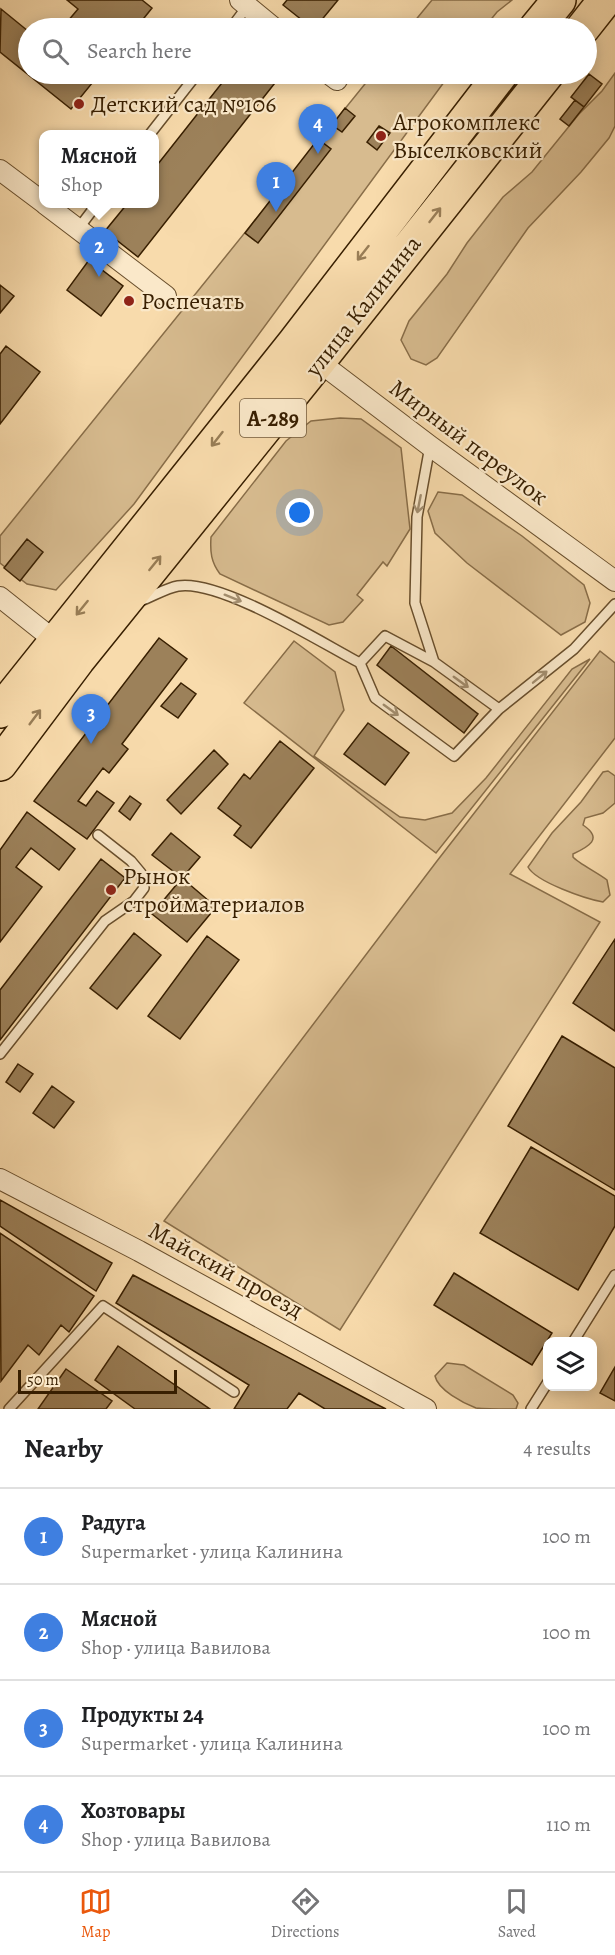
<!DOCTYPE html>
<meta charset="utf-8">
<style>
body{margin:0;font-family:Alegreya,serif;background:#f2f2f2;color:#202124}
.controls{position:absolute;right:18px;bottom:18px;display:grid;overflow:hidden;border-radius:12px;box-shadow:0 3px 15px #0003}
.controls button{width:54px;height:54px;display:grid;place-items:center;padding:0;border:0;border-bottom:2px solid #e0e0e0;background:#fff;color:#202124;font:30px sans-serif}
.scale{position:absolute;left:18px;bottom:15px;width:159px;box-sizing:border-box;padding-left:6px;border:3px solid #381f01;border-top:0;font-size:16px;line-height:21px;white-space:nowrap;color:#381f01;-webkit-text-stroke:4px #fae8c9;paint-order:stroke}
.you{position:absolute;left:300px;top:513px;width:21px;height:21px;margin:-15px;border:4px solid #fff;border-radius:50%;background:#1a73e8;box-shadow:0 0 0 9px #1a73e833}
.badge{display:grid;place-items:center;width:39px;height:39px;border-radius:50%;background:#ea580c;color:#fff;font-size:20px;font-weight:700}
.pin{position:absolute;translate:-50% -50px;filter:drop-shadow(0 2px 3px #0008)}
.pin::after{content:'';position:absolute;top:32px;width:21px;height:18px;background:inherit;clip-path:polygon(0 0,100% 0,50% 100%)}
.popup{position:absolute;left:39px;top:130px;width:120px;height:78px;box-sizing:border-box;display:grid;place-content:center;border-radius:12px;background:#fff;filter:drop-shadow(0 2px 4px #0005);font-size:20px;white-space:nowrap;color:#757577}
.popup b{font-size:22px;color:#202124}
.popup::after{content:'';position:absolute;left:50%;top:100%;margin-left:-12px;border:12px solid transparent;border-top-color:#fff}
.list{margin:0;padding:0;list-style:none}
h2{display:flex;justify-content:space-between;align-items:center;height:78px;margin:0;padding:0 24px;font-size:26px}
h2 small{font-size:20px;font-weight:400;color:#757577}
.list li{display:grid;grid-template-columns:39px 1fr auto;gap:18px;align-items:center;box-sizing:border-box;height:96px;padding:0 24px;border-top:2px solid #e0e0e0}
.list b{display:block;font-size:22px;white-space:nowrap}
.list p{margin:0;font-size:20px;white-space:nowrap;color:#757577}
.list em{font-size:20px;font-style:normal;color:#757577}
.icon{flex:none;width:33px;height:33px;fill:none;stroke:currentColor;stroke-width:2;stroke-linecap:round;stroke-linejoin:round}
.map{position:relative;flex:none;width:615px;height:1409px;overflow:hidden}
.search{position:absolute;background:#fff;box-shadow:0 3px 15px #0003;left:18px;right:18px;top:18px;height:66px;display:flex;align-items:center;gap:15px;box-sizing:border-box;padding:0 21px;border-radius:33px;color:#757577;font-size:22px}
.sheet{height:462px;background:#fff}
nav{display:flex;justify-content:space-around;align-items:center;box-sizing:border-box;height:84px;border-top:2px solid #e0e0e0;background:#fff;font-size:16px;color:#757577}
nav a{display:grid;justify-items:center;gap:3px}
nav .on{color:#ea580c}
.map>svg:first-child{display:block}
</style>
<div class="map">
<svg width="615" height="1409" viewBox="0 0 615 1409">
<rect width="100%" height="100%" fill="#f8dbac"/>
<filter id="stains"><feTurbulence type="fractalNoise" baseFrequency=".00333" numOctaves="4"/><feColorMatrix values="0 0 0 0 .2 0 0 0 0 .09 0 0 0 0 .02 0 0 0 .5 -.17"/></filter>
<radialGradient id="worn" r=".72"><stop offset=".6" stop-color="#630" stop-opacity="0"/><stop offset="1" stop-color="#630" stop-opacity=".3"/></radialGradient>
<path fill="#d7bb8f" stroke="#886d48" stroke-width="1.5" d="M432,0H512L497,12L484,28H409Z
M615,73V126L609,138L581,172L528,228L437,358L426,365L411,359L401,340L409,321L447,274L467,243L503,197L532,172L579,114L602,91Z
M373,74H450L134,504L56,590L27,584L0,563V536Z
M340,418L361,419L401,448L410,529L387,566L383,562L357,595L363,600L343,622L329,625L220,574C211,562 210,552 211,537L286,441L311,421Z
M438,492L462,495L522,536L584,585L590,603L585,622L561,635L467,563L435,533L428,511Z
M294,641L335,672L344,710L314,756L400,817L425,820L452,813L486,778L572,669L590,659L436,853L244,703Z
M600,651L615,663V738L510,874L600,922L340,1330L164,1221L437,861Z
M608,771L615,776V803L603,813L585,818L583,825C604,839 588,847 573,854V857C578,863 598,873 607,880L610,895L603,902C586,899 536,882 528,867L552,833L581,802L603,772Z
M447,1363L464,1365L513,1395L518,1403L516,1409C504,1409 487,1409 476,1408C463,1403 438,1390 435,1376Z"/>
<path fill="#9c815a" stroke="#381f01" stroke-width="1.5" d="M67,0H142L152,8L136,28H105L98,23L94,28H62L78,9Z
M287,0H338L315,28H312L283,5Z
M1,9L28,31V74H82L93,82L71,109L0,52Z
M229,74H282L138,257L105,231L127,204H154V169Z
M589,74L602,84L584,107L571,97Z
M575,100L584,107L569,126L560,119Z
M345,108L355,116L342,132L332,125Z
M379,126L390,133L377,150L367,142Z
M318,139L331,149L258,243L245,233Z
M89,260L123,286L101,316L67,290Z
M0,285L14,296L0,313Z
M6,346L40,372L0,424V354Z
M27,539L43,552L20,581L4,568Z
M159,638L187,659L122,744L128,749L109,773L103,768L78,801L86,806L97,791L114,803L87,839L34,801Z
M391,646L478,714L464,733L377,665Z
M181,683L196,694L178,718L161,706Z
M368,723L409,753L385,785L344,754Z
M280,741L314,768L251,848L234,835L241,826L218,808L244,774L250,779Z
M214,750L228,764L181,814L167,800Z
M130,796L141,804L130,820L119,811Z
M27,812L75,849L59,870L31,848L16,867L42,887L0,942V850Z
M171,833L200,857L182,878L152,855Z
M101,859L125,878L0,1040V990Z
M182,878L216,907L187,942L152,914Z
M134,933L161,955L117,1009L90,988Z
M207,936L239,960L180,1039L148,1016Z
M615,939V1031L573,1003Z
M562,1036L615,1068V1190L508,1126Z
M18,1064L33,1074L20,1092L6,1082Z
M52,1086L74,1102L54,1128L33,1113Z
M531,1147L615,1196V1226L578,1290L480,1233Z
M0,1200L112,1263L96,1291L0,1226Z
M0,1233L94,1296L69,1332L61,1325L39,1355L28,1345L1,1381Z
M454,1273L552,1333L532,1365L434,1305Z
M133,1275L376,1404L386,1409H325L299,1393L287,1409H234L249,1385L116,1303Z
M118,1346L210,1409H135L95,1380Z
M615,1367V1401L600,1393Z
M66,1369L112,1401L106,1409H38Z"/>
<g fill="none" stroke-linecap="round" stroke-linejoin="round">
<g stroke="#684e2c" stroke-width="12">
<path id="lane" d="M231,28L249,4
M150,134L197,74
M78,229L97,204
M430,446L417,517L415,603L434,662L499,709
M140,601C152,597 166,588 178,586C220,579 320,642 360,663L385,636L434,662
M360,663L375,698L454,756L499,709L574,649L615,604
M0,1054L105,921L134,901L144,888L141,873L131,861L98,835
M573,1342L615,1275
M9,1409L103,1306L234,1392
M531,1409L548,1382"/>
</g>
<g stroke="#684e2c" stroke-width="22">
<path id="street" d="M240,0L274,28
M329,74L337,80
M0,170L44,203
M45,204L166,296
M310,355L430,446L615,581
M0,597L64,648
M0,1179L139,1251L426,1409"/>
</g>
<g stroke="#381f01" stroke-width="36">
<path id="highway" d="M536,28L559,0
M583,28L605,0
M0,711L294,343L501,74
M0,764L78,660L319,361L547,74"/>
</g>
<use href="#lane" stroke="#fae8c9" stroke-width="9"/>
<use href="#street" stroke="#fae8c9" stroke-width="20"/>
<use href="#highway" stroke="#f8dbac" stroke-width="33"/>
</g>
<defs><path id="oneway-shaft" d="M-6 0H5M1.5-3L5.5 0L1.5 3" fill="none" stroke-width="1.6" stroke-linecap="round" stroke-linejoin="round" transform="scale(1.5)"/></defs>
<g stroke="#987d56">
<use href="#oneway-shaft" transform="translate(435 215) rotate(-52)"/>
<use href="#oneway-shaft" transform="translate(363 253) rotate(128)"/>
<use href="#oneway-shaft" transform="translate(217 439) rotate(128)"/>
<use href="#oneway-shaft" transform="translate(155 563) rotate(-51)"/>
<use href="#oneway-shaft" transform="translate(82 608) rotate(129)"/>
<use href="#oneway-shaft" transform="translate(35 717) rotate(-53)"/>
</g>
<g stroke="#a38e6f">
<use href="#oneway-shaft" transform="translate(419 504) rotate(101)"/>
<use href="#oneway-shaft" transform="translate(233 598) rotate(22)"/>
<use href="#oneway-shaft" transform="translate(540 677) rotate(-39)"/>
<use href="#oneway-shaft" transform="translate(461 682) rotate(36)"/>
<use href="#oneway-shaft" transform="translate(391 710) rotate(36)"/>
</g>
<g fill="#8f2418" stroke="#fae8c9" stroke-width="2">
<circle cx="79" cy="104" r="6"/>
<circle cx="381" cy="136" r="6"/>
<circle cx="129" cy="301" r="6"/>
<circle cx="111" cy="890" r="6"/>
</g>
<g text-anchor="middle" stroke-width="4.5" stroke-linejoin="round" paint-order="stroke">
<rect fill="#fae8c9" stroke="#725b3d" stroke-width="1.5" x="240" y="399" width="66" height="38" rx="4.5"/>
<g font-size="22" font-weight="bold" fill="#381f01">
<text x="273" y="426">А-289</text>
</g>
<g font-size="24" fill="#381f01" stroke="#fae8c9" text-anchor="start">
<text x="91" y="112">Детский сад №106</text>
<text x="393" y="130">Агрокомплекс<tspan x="393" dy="28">Выселковский</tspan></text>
<text x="141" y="309">Роспечать</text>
<text x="123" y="884">Рынок<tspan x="123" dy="28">стройматериалов</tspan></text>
</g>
<g font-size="24" fill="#381f01" stroke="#fae8c9">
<text transform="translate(363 306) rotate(-52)" y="8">улица Калинина</text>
<text transform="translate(469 442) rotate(37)" y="8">Мирный переулок</text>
<text transform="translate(226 1270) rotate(29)" y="8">Майский проезд</text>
</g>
</g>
<rect width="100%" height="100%" filter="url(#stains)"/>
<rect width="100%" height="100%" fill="url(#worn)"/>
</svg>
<div class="controls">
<button><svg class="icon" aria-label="layers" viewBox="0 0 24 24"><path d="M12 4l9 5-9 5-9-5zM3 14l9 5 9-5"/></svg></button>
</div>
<div class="scale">50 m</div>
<div class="you"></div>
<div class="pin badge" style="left:276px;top:212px;background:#3f7fe0">1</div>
<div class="pin badge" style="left:99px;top:277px;background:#3f7fe0">2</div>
<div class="popup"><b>Мясной</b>Shop</div>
<div class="pin badge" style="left:91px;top:744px;background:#3f7fe0">3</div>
<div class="pin badge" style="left:318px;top:154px;background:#3f7fe0">4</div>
<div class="search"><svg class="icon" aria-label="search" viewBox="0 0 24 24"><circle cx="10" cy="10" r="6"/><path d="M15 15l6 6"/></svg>Search here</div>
</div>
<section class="sheet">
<h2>Nearby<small>4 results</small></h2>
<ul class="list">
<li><span class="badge" style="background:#3f7fe0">1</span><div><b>Радуга</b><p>Supermarket · улица Калинина</p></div><em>100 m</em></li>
<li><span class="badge" style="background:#3f7fe0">2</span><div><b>Мясной</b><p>Shop · улица Вавилова</p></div><em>100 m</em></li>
<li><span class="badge" style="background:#3f7fe0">3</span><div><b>Продукты 24</b><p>Supermarket · улица Калинина</p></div><em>100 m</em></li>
<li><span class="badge" style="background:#3f7fe0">4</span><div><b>Хозтовары</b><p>Shop · улица Вавилова</p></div><em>110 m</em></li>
</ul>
</section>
<nav>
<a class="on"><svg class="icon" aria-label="map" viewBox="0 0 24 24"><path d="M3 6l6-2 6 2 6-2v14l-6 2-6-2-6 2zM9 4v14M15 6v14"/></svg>Map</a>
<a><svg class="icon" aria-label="directions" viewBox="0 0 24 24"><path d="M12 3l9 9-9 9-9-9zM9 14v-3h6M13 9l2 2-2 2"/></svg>Directions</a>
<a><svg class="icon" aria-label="saved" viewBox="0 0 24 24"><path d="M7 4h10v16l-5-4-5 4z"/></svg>Saved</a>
</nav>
